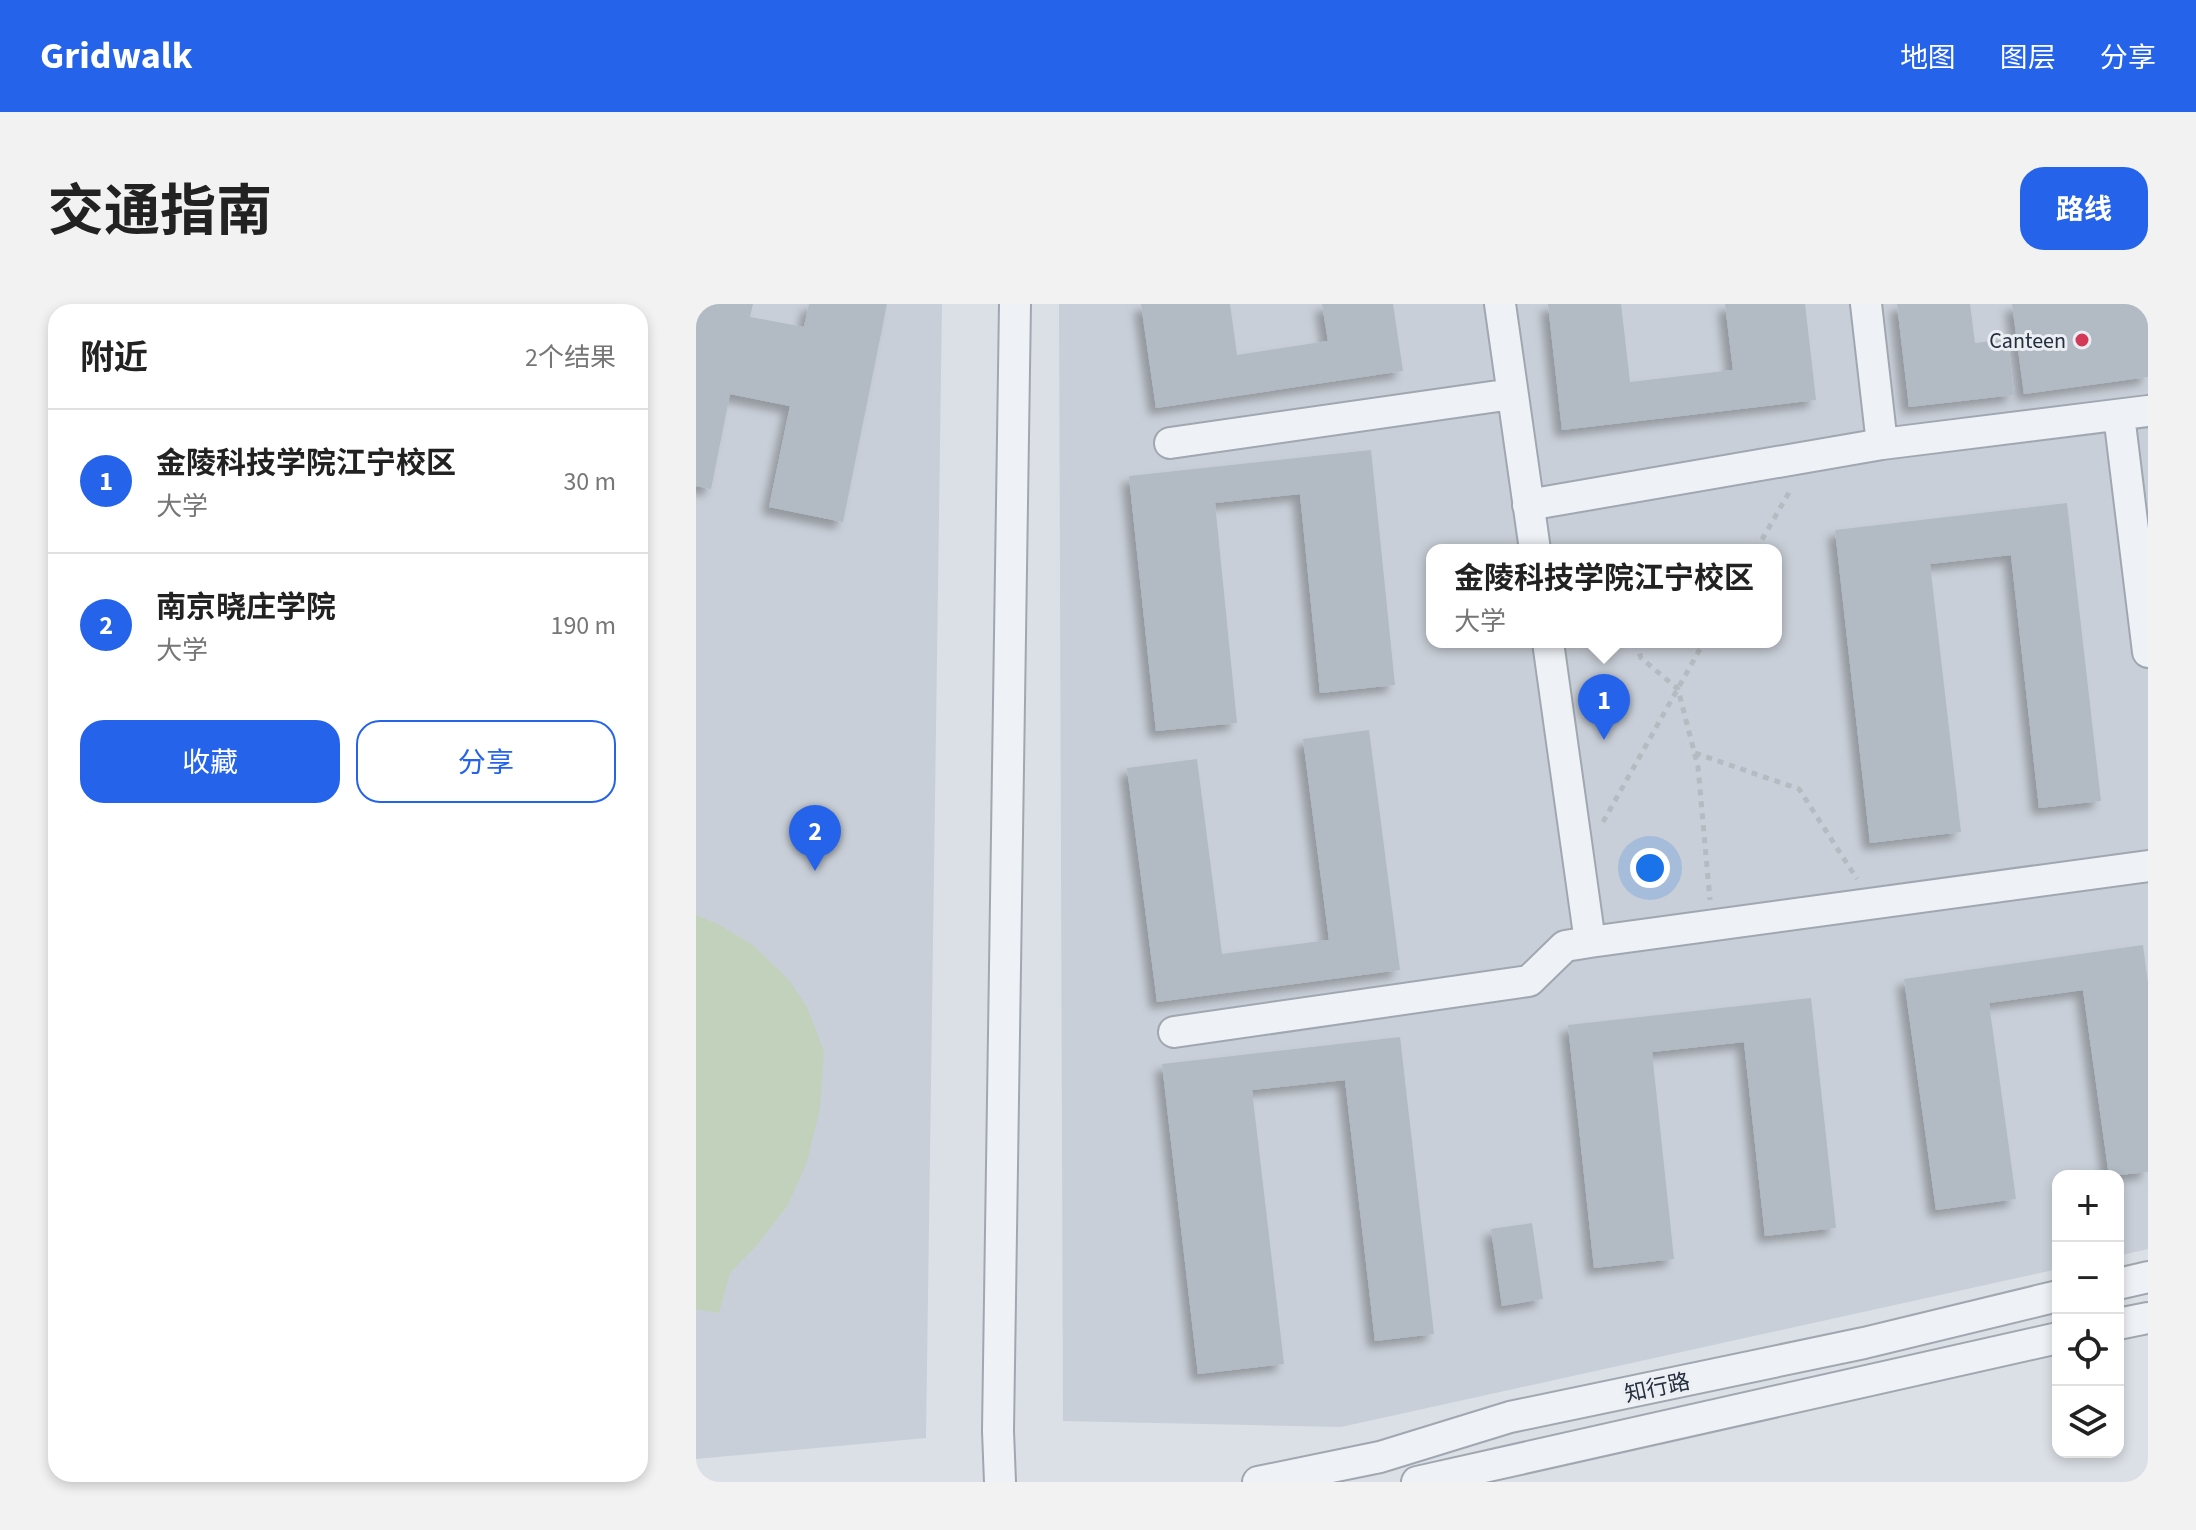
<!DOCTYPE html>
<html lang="zh">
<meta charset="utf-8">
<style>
body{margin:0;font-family:"Source Sans 3","Noto Sans SC",sans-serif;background:#f2f2f2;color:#222}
.controls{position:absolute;right:24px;bottom:24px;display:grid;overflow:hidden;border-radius:16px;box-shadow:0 4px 12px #0003}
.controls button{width:72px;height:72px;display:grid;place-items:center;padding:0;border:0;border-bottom:2px solid #e0e0e0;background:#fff;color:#222;font:40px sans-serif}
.you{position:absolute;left:954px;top:564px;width:28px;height:28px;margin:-20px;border:6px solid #fff;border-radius:50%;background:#1a73e8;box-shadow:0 0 0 12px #1a73e833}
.badge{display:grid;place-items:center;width:52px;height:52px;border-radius:50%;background:#2563eb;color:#fff;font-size:26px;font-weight:700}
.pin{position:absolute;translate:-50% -66px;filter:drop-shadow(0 2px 4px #0008)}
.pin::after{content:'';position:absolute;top:42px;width:28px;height:24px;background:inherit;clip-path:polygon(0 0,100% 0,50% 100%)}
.popup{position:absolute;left:730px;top:240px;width:356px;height:104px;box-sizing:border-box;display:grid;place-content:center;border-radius:16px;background:#fff;filter:drop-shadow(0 2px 6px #0005);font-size:26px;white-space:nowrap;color:#767676}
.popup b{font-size:30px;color:#222}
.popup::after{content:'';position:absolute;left:50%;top:100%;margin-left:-16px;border:16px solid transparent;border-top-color:#fff}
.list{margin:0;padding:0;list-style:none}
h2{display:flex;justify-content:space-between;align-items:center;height:104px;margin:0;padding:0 32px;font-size:34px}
h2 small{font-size:26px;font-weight:400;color:#767676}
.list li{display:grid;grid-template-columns:52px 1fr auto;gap:24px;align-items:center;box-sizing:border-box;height:144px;padding:0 32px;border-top:2px solid #e0e0e0}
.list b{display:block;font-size:30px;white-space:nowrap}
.list p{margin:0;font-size:26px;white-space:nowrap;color:#767676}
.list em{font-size:26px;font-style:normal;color:#767676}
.actions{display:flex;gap:16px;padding:24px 32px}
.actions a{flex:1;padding:18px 0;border:2px solid #2563eb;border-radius:24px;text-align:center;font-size:28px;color:#2563eb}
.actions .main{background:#2563eb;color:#fff}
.icon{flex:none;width:44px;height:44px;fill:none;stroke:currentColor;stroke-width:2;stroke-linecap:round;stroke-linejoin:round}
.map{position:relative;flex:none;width:1452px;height:1178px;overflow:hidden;border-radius:24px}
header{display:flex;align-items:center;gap:48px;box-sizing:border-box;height:112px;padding:0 40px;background:#2563eb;color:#fff}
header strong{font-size:38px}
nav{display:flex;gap:44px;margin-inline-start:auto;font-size:28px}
.intro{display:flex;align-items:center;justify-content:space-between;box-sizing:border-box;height:192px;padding:0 48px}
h1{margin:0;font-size:56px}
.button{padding:20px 36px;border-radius:24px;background:#2563eb;color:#fff;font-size:28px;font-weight:700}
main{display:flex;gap:48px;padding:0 48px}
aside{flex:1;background:#fff;border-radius:24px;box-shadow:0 4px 12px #0003}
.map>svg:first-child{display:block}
</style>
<header>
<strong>Gridwalk</strong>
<nav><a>地图</a><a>图层</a><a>分享</a></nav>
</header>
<div class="intro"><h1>交通指南</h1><a class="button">路线</a></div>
<main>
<aside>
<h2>附近<small>2个结果</small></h2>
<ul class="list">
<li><span class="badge">1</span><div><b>金陵科技学院江宁校区</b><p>大学</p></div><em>30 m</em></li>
<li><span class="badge">2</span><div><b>南京晓庄学院</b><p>大学</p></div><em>190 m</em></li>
</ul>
<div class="actions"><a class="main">收藏</a><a>分享</a></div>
</aside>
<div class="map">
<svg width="1452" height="1178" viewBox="0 0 1452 1178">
<defs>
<filter id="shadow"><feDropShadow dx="-7" dy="7" stdDeviation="4" flood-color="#0004"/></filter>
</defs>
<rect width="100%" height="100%" fill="#dbe0e6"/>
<path fill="#c9cfd8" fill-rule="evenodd" d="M0,0H246L230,1134L0,1155Z
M363,0H1452V945L1422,952V872H1362V965L645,1123L367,1117ZM736,246H1080V338H736Z"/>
<path fill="#c2d1bc" d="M0,611L24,621L58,642L93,676L111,703L128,747L124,804L111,858L92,901L62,940L34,969L23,1009L0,1005Z"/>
<path fill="#b2bac3" filter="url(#shadow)" d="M0,0H57L54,13L108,23L113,0H191L147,218L73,203L94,102L34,90L15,185L0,182Z
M445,0H534L541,51L632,37L626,0H697L707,67L460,104Z
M852,0H925L934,78L1037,66L1029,0H1109L1120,96L866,126Z
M1201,0H1274L1279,39L1312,35L1318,91L1213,103Z
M1316,0H1452V73L1328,90Z
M675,146L699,381L624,389L604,190L519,199L541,419L460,427L433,172Z
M1371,199L1405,497L1343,504L1315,251L1234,260L1265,528L1174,539L1139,226Z
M673,426L704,666L461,698L431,464L501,455L526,650L633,636L607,435Z
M1447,641L1452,679V868L1413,872L1387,686L1293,699L1320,895L1240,906L1208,675Z
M1115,694L1140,924L1069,932L1048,738L956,748L978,955L898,964L872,721Z
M704,733L738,1030L679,1037L649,776L556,786L588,1060L502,1070L466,760Z
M836,919L847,995L806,1002L795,925Z"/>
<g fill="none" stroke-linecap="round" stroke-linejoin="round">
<g stroke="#a1a7b0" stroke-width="34">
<path id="minor" d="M804,0L839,246
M1170,0L1186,140
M1423,111L1452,348
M474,139L816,90
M832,201L1186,140L1452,107
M852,338L894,638L1452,562
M478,728L833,677L869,642L894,638
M1422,980L1452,973
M1422,1020L1452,1014
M304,1178L302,1127L319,0
M562,1178L684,1153L814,1113L1168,1039L1362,992
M721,1178L1362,1034"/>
</g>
<path stroke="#b6bbc1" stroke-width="5" stroke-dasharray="6 6" stroke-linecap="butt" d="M1060,246L1095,185
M940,338L945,354L982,385L1002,463L1014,596
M999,449L1103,485L1161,575
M907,518L1008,338"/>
<use href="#minor" stroke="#eef1f5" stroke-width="30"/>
</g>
<circle fill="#d23a58" stroke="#ebeff4" stroke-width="3" cx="1386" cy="36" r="8"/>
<g text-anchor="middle" stroke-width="6" stroke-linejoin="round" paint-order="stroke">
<g font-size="22" fill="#252f3d" stroke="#ebeff4" text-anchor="end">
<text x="1370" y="44">Canteen</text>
</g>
<g font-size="22" fill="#252f3d" stroke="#ebeff4">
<text transform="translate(961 1083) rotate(-12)" y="8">知行路</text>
</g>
</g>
</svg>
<div class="controls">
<button>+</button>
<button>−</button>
<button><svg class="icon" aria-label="locate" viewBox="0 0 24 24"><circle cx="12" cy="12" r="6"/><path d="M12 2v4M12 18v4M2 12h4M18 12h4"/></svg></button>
<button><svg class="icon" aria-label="layers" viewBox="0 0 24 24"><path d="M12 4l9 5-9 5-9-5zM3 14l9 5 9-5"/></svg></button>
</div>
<div class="you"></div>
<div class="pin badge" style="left:908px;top:436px">1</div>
<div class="popup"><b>金陵科技学院江宁校区</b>大学</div>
<div class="pin badge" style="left:119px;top:567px">2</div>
</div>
</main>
